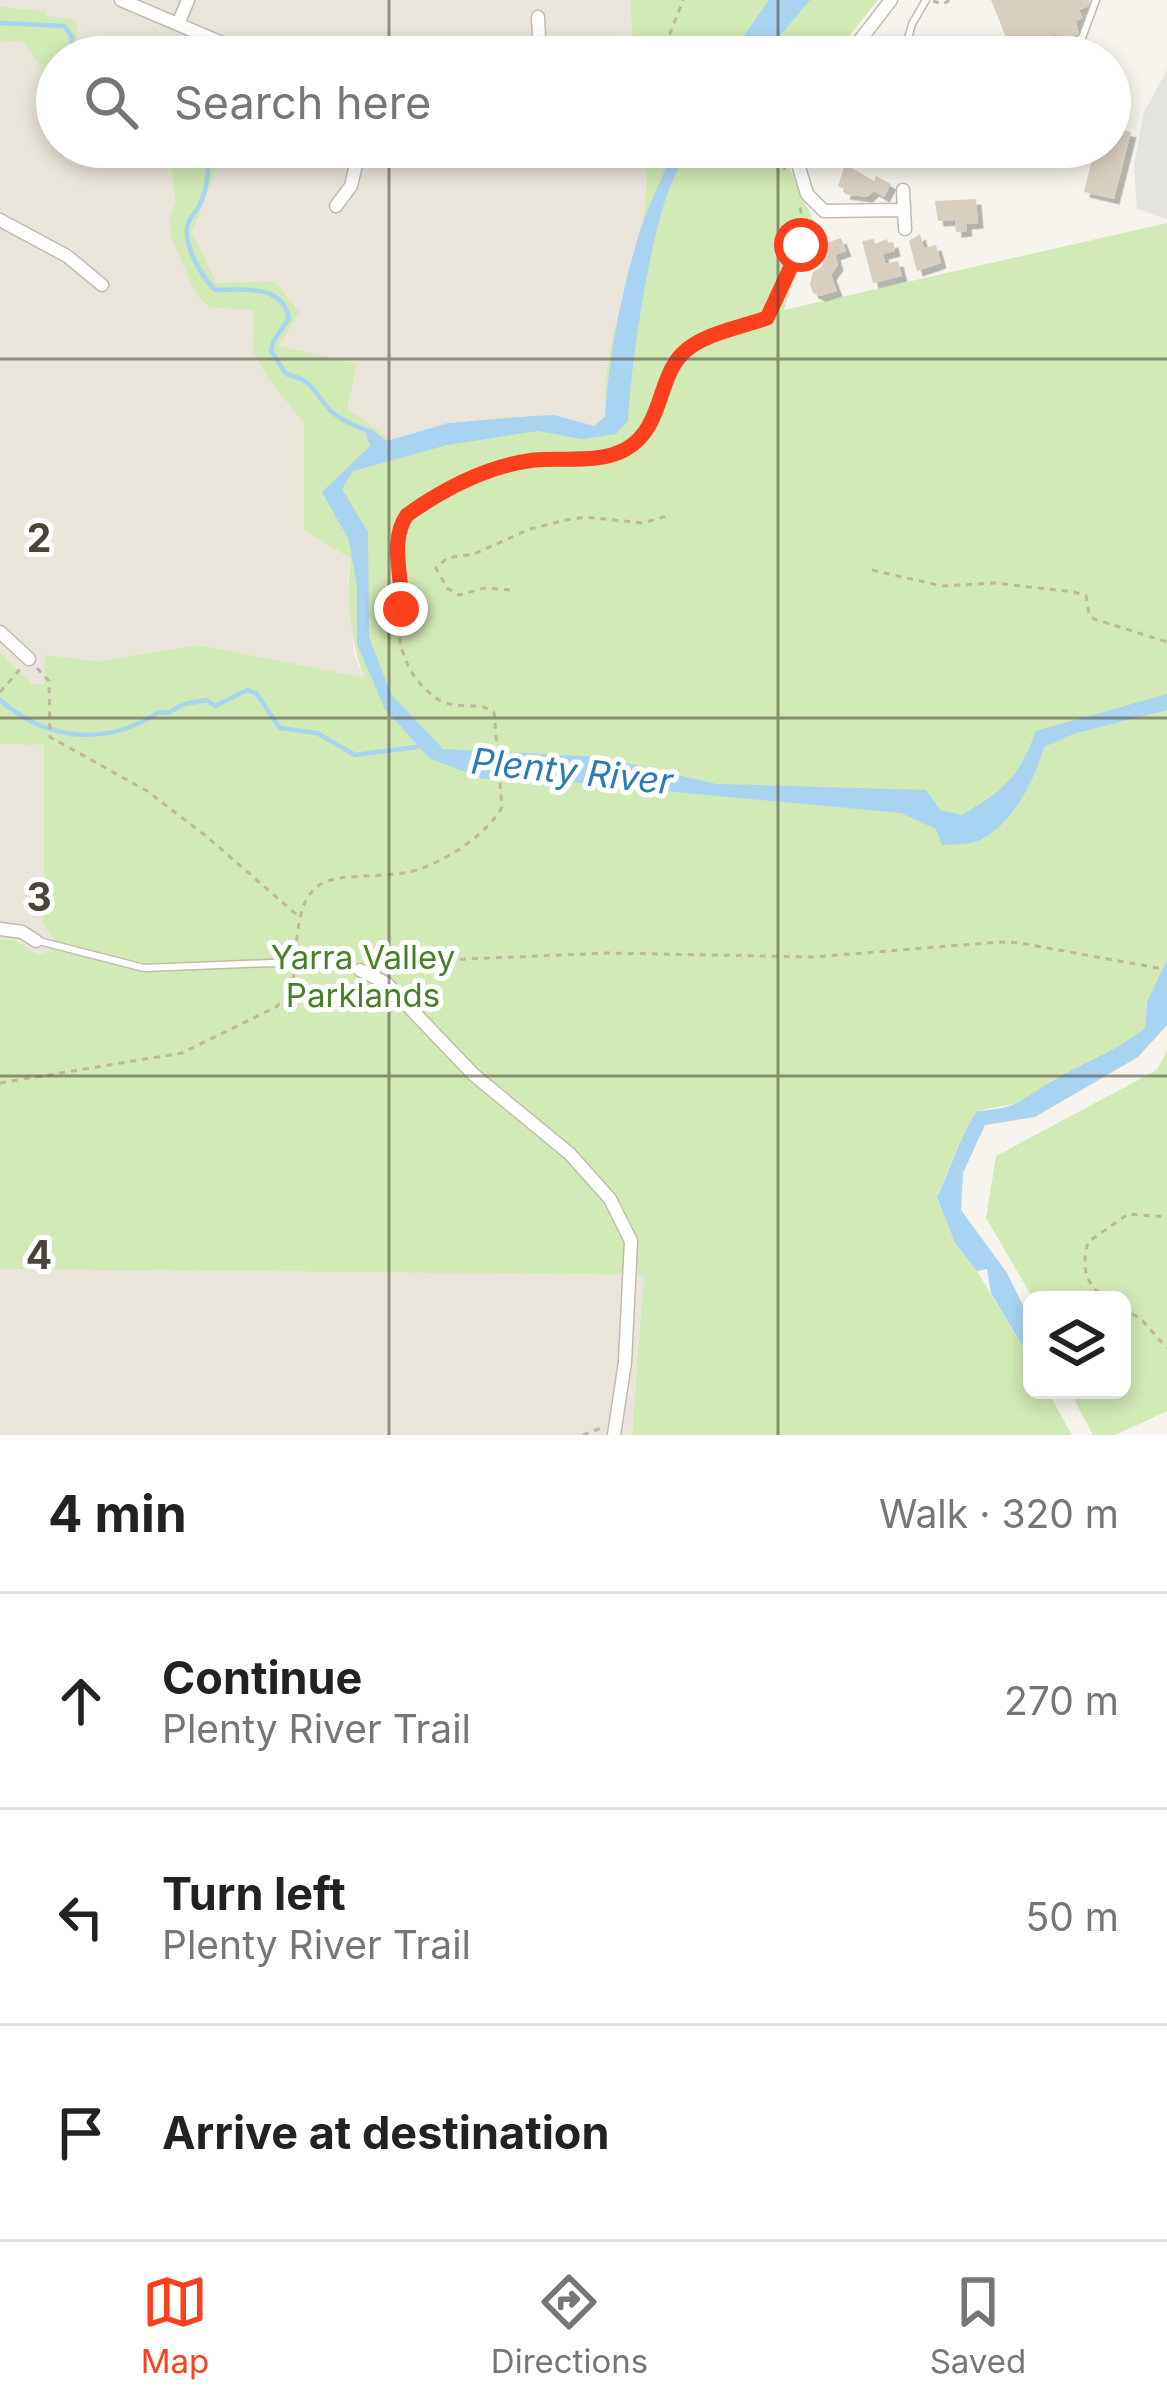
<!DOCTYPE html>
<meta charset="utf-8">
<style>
body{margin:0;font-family:Inter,sans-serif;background:#f2f2f2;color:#222}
.controls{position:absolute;right:36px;bottom:36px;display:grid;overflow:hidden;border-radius:18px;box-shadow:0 6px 18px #0003}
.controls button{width:108px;height:108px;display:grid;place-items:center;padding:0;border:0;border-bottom:3px solid #e0e0e0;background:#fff;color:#222;font:60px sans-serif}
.stop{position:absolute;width:36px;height:36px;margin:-27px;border:9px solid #fc3f1d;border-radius:50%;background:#fff}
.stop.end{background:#fc3f1d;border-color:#fff;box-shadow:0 3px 12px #0008}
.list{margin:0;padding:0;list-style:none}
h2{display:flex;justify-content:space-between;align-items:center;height:156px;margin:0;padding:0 48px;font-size:51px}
h2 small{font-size:39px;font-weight:400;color:#767676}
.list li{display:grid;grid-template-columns:78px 1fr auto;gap:36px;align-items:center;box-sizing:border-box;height:216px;padding:0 48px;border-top:3px solid #e0e0e0}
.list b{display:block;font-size:45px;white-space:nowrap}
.list p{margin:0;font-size:39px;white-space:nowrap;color:#767676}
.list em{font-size:39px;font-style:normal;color:#767676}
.icon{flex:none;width:66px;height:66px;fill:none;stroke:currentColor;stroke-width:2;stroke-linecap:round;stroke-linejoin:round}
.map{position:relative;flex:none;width:1167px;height:1435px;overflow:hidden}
.search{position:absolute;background:#fff;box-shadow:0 6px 18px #0003;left:36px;right:36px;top:36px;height:132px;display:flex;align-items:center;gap:30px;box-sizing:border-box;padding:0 42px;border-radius:66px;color:#767676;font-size:45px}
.sheet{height:804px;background:#fff}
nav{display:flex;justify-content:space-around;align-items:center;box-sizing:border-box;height:168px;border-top:3px solid #e0e0e0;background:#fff;font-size:33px;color:#767676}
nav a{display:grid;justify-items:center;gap:6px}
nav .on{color:#fc3f1d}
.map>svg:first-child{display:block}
</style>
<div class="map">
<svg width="1167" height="1435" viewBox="0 0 1167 1435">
<defs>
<filter id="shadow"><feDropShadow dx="5.5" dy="5.5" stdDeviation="0" flood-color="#0004"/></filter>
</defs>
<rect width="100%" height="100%" fill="#f6f3ec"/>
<path fill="#eae5da" d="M0,0H630L633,57H57V147H643L649,176L645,219L608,362L605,417L594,427L553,415L448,423L391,440L348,575L354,655L365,679L200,645L98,661L45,655V685L0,694Z
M26,742L44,744L43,923L54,939L49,950L38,955L15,940H0V744Z
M0,1269L645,1275L632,1435H0Z"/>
<path fill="#d2eab5" d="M630,0H878L832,57H633Z
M0,7L45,11V16L76,20L78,57H57V93L24,42L0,41Z
M168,147H212L220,161L192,232L216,283L275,282L299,312L279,346L357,364L347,409L391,440C458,421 526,407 594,426L605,417C606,398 605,379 608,360C620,289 658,219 643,147H780L814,222L784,310L1167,223V960L1147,1002L1145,1028L1115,1052L1053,1080L1028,1101L977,1111C959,1138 950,1168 937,1197L955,1243L977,1271L1032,1362V1390H1047L1072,1435H632L644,1275L0,1269V940H15L38,955L49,950L54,939L43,923L44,745L0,744V652L32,684L44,685L45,655L98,661L200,645L365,678C352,651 344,586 352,559L304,530V423L267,377L253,351L254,310L211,308L196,294L172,240L169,221L176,202Z
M1167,1050V1411L1115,1435H1093L1069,1390H1122V1300H1034L986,1218L996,1156L1157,1070Z"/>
<path fill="#e5e3e0" d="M1167,70V219L1137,209L1134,165L1144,112Z"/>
<path fill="#a9d4f2" d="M769,0H810L762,57H729Z
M674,147H697C691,154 682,161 678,169C651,218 631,363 628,421L616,434L582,439L538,431L447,445L353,471L342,489L368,532L369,637L391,694L443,749L601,757L716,784L926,790L940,810L962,815C1004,790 1019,778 1036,731L1167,694V710L1076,733L1044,747C1034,780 1014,823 980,840C971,845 953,844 942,845L936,829L901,813L536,779H483L429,758L385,709L357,644V587L349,540L322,492L370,446L366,435L371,429L387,441L448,423L533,416L554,415L594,426L605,417C609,355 621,294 639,234C648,204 664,177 674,147Z
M1167,960V1025L1138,1057L1035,1117L985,1125L963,1173L961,1210L1007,1273L1032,1324V1362L991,1293L987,1269L977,1271L955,1243L937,1197C951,1168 959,1138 977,1111C1021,1108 1020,1100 1054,1080C1087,1061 1113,1053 1145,1028L1147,1002Z"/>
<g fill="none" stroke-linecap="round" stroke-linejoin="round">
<path stroke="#a9d4f2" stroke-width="4.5" d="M0,23L64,26L72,37L71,57
M203,147C212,165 208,185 200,204C196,213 187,219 187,229C185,248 202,277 215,290C244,290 281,283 289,318L273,342L271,351L286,374C315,382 310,387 328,408C339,420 356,426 370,432
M0,700C48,742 108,746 159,712L168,713L184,704L207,700L215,706L247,690L256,693L280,728L317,733L355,755L424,746"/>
</g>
<path fill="#d8cfc1" filter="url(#shadow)" d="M991,0H1089L1092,5L1079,10L1083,18L1076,21L1079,35L1060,44L1055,34L1012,52Z
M1110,127L1131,132L1114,199L1084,192L1095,147H1110Z
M845,164L874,181L876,176L891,184L884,197L874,191L867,197L844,194L846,190L838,186Z
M976,199L978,223L966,224L967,231L956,232L955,220L938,221L935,201Z
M920,234L924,248L936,245L941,263L917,271L909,241Z
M841,238L846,251L835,255L838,265L831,275L837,291L820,296L813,293L810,284L813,272L823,266L820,252L828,250L826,243Z
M874,239L875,244L887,239L888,243L893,242L895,251L883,254L885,264L898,261L902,276L873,283L862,241Z"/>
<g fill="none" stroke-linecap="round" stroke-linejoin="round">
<g stroke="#c2bbae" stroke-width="9">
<path id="lane" d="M903,57L912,24L926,0
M1010,57L1048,41L1058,49L1082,38L1096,0
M39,941L144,968L271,963L358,969"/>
</g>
<g stroke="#c2bbae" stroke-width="15">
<path id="street" d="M121,0L255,57
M538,17L540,57
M178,24L188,0
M847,57L891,0
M793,147L807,194L824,211L901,210
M903,190L905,229
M336,206L351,186L360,147
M0,220L67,256L102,285
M0,632L29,659
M0,929L22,932L36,941
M360,970L386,983L474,1075L570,1154L610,1199L631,1241L625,1362L614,1435"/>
</g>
<path stroke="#c4b79f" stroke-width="3" stroke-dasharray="6 6" stroke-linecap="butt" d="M933,1L943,4L950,0
M661,57L683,0
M772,147L785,170
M872,570L942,586L995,583L1074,592L1086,596L1089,614L1094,619L1167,642
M510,590L485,588L459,595L447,588L436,568L447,558L474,554L530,529L566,520L586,517L643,523L670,515
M37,668L49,681L50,737L147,791L206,836L297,915
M0,692L23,666
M296,953C300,861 335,882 403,873C435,869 487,836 502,807L494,712C478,701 457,710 439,700C414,684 399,656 399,627C399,614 404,601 402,588C400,565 396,545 401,521C434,485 496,462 544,459C570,457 602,462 626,449C663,428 657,379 682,354C701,334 742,327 767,318L801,245L804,232L800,207
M376,963L608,953L814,957L999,942L1020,943L1163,969
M0,1083L182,1053L276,1007L290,993L294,974
M1109,1300C1085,1285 1081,1269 1088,1242L1128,1214L1167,1217
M1122,1308L1141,1319L1167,1348
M583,1435L604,1427"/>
<use href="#lane" stroke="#fff" stroke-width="6"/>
<use href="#street" stroke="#fff" stroke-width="12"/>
</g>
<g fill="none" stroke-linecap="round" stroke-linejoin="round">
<path stroke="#fc3f1d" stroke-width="15" d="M401,609C404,579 388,542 407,515C445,488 487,466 534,460C563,457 600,464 626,449C663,428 657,380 682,354C701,334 742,327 767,318L801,245"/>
</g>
<path fill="none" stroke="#4b4439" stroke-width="3" stroke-opacity="0.55" d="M389,0V57M778,0V57M389,147V1435M778,147V1435M0,359H1167M0,718H1167M0,1076H1167"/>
<g text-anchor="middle" stroke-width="10" stroke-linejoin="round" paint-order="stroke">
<g font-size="33" fill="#4a7f2a" stroke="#fff">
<text x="363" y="969">Yarra Valley<tspan x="363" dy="38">Parklands</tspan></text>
</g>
<g font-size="36" font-style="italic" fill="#2e7ab2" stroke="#fff">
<text transform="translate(572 771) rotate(6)" y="13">Plenty River</text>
</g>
</g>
<g font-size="39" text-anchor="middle" font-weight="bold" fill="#4b4439" stroke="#fff" stroke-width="10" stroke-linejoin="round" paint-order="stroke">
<text x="39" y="552">2</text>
<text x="39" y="911">3</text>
<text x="39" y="1269">4</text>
</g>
</svg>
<div class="controls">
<button><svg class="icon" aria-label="layers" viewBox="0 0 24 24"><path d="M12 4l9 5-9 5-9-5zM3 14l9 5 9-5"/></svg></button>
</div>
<div class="stop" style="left:801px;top:245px"></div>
<div class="stop end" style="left:401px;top:609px"></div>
<div class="search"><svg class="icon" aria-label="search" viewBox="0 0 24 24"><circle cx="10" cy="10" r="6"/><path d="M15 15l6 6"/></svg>Search here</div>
</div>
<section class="sheet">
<h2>4 min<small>Walk · 320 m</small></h2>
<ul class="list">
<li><svg class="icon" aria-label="ahead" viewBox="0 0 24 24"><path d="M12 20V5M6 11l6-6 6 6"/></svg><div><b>Continue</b><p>Plenty River Trail</p></div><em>270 m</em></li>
<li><svg class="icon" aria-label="left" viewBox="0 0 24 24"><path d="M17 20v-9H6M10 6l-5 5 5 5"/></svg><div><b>Turn left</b><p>Plenty River Trail</p></div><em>50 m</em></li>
<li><svg class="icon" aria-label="arrive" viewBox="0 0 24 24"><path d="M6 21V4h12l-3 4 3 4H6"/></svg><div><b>Arrive at destination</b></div></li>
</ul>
</section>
<nav>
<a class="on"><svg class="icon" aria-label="map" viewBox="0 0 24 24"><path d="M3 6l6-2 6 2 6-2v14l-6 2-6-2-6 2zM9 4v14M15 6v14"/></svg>Map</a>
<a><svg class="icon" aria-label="directions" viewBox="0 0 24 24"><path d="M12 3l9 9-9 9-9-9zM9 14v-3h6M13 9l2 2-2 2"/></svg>Directions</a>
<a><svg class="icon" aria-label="saved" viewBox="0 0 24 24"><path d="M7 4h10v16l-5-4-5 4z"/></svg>Saved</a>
</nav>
